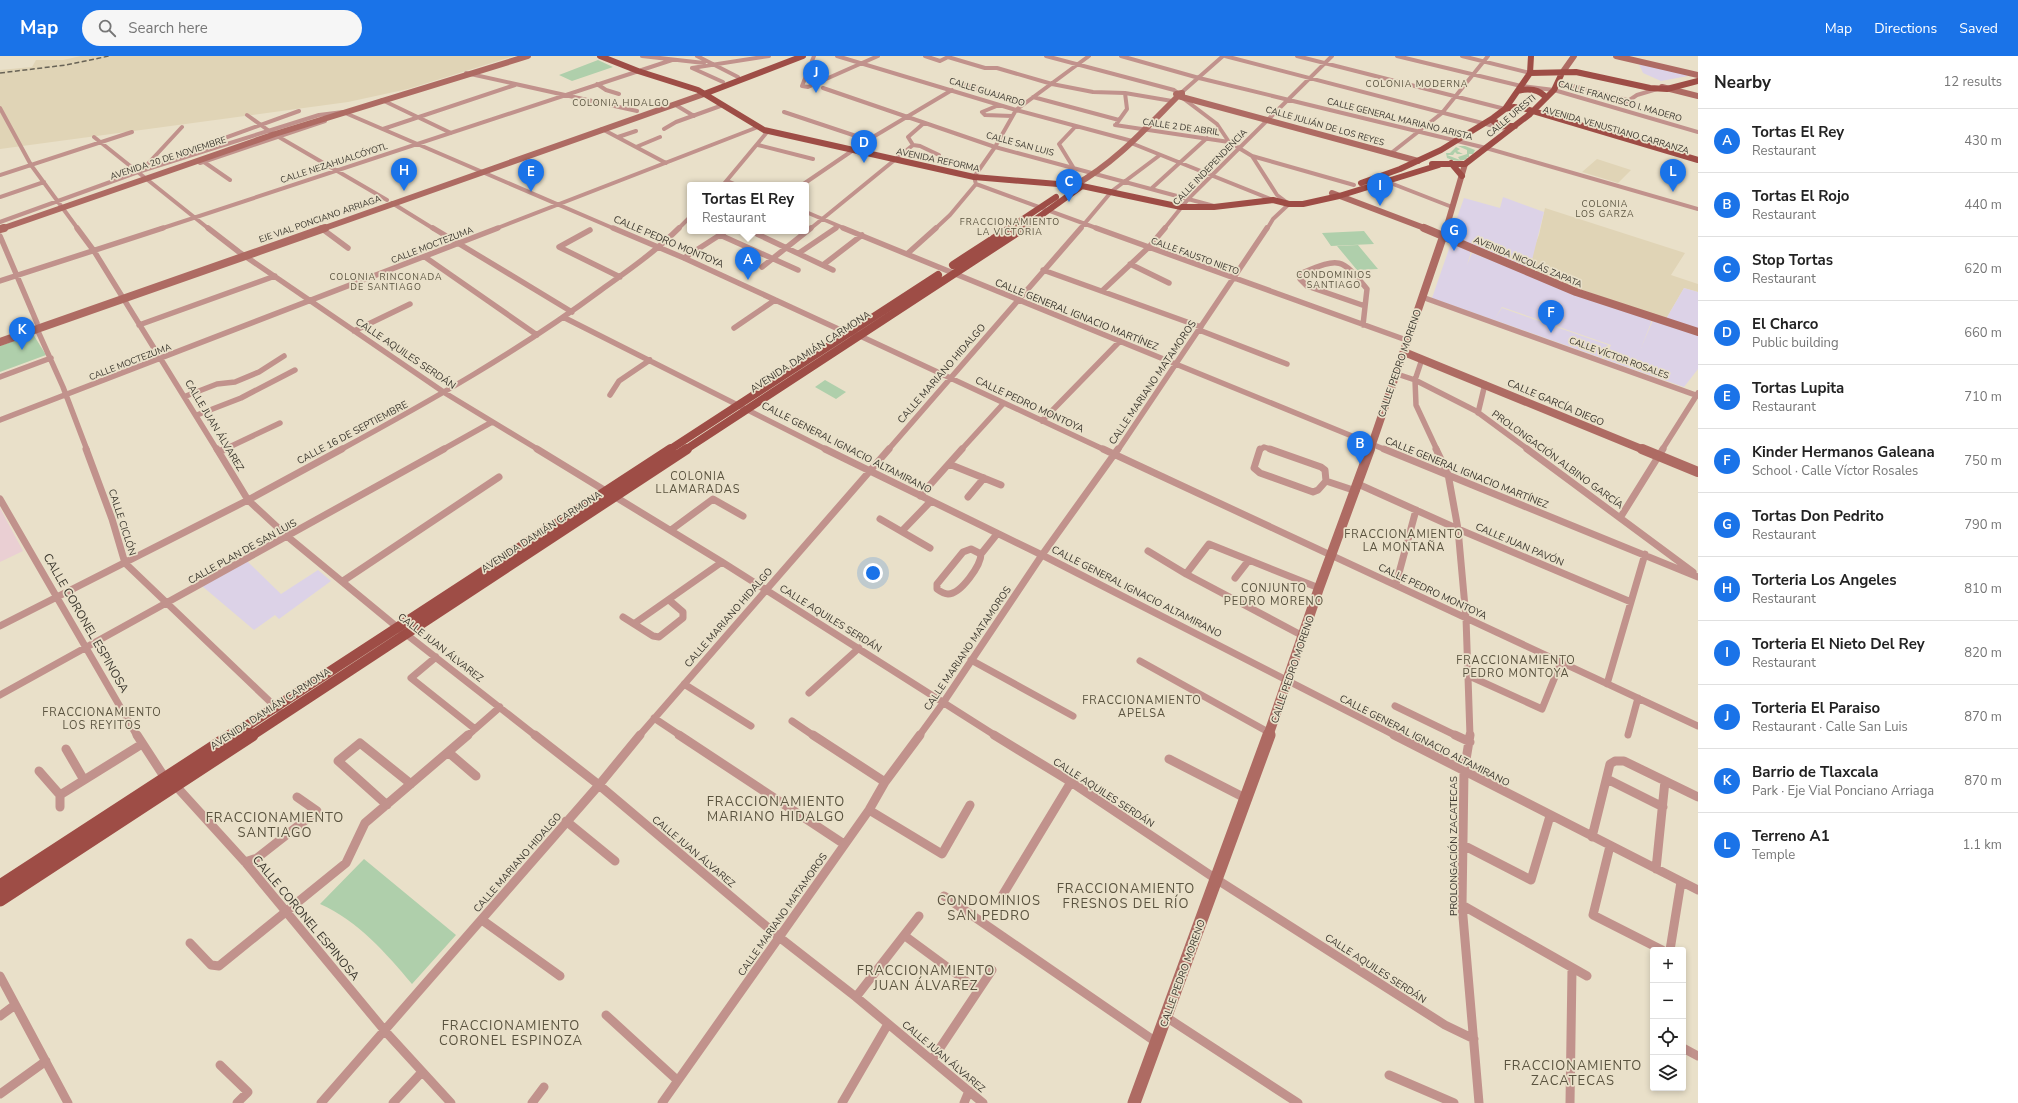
<!DOCTYPE html>
<meta charset="utf-8">
<style>
body{margin:0;font-family:"Nunito Sans",sans-serif;background:#f6f6f6;color:#222}
.controls{position:absolute;right:12px;bottom:12px;display:grid;overflow:hidden;border-radius:4px;box-shadow:0 2px 6px #0003}
.controls button{width:36px;height:36px;display:grid;place-items:center;padding:0;border:0;border-bottom:1px solid #e0e0e0;background:#fff;color:#222;font:20px sans-serif}
.you{position:absolute;left:873px;top:517px;width:14px;height:14px;margin:-10px;border:3px solid #fff;border-radius:50%;background:#1a73e8;box-shadow:0 0 0 6px #1a73e833}
.badge{display:grid;place-items:center;width:26px;height:26px;border-radius:50%;background:#1a73e8;color:#fff;font-size:13px;font-weight:700}
.pin{position:absolute;translate:-50% -33px;filter:drop-shadow(0 1px 2px #0008)}
.pin::after{content:'';position:absolute;top:21px;width:14px;height:12px;background:inherit;clip-path:polygon(0 0,100% 0,50% 100%)}
.popup{position:absolute;left:687px;top:126px;width:122px;height:52px;box-sizing:border-box;display:grid;place-content:center;border-radius:4px;background:#fff;filter:drop-shadow(0 1px 3px #0005);font-size:13px;white-space:nowrap;color:#767676}
.popup b{font-size:15px;color:#222}
.popup::after{content:'';position:absolute;left:50%;top:100%;margin-left:-8px;border:8px solid transparent;border-top-color:#fff}
.list{margin:0;padding:0;list-style:none}
h2{display:flex;justify-content:space-between;align-items:center;height:52px;margin:0;padding:0 16px;font-size:17px}
h2 small{font-size:13px;font-weight:400;color:#767676}
.list li{display:grid;grid-template-columns:26px 1fr auto;gap:12px;align-items:center;box-sizing:border-box;height:64px;padding:0 16px;border-top:1px solid #e0e0e0}
.list b{display:block;font-size:15px;white-space:nowrap}
.list p{margin:0;font-size:13px;white-space:nowrap;color:#767676}
.list em{font-size:13px;font-style:normal;color:#767676}
.icon{flex:none;width:22px;height:22px;fill:none;stroke:currentColor;stroke-width:2;stroke-linecap:round;stroke-linejoin:round}
.map{position:relative;flex:none;width:1698px;height:1047px;overflow:hidden}
header{display:flex;align-items:center;gap:24px;box-sizing:border-box;height:56px;padding:0 20px;background:#1a73e8;color:#fff}
header strong{font-size:19px}
nav{display:flex;gap:22px;margin-inline-start:auto;font-size:14px}
.search{width:280px;height:36px;background:#f6f6f6;display:flex;align-items:center;gap:10px;box-sizing:border-box;padding:0 14px;border-radius:22px;color:#767676;font-size:15px}
main{display:flex}
aside{flex:1;background:#fff}
.map>svg:first-child{display:block}
</style>
<header>
<strong>Map</strong>
<div class="search"><svg class="icon" aria-label="search" viewBox="0 0 24 24"><circle cx="10" cy="10" r="6"/><path d="M15 15l6 6"/></svg>Search here</div>
<nav><a>Map</a><a>Directions</a><a>Saved</a></nav>
</header>
<main>
<div class="map">
<svg width="1698" height="1047" viewBox="0 0 1698 1047">
<rect width="100%" height="100%" fill="#e9e0c9"/>
<path fill="#eacfd3" d="M0,452L23,495L0,506Z"/>
<path fill="#e0d4b6" d="M81,0H514L408,33L348,46L0,93V14L32,11L36,4H63Z
M1597,103L1631,114L1618,127L1582,116Z
M1545,152L1685,197L1671,219L1698,228V236L1684,232L1666,263L1525,214L1539,179Z"/>
<path fill="#dcd2e7" d="M1638,6L1685,18L1688,20L1661,25L1643,17Z
M1503,141L1544,156L1531,208L1526,211L1451,179L1464,142L1500,152Z
M1451,187L1471,196L1467,209L1472,197L1652,264L1641,292L1653,264L1698,279V313L1684,331L1604,303L1611,289L1502,251L1494,264L1432,242Z
M1684,232L1698,236V273L1666,263Z
M1502,252L1608,289L1602,302L1494,264Z
M247,505L281,538L318,514L331,525L279,563L275,559L254,574L202,530Z"/>
<path fill="#afcfab" d="M598,4L613,11L572,25L559,19Z
M1458,90H1465L1475,94L1473,98H1469V101H1466L1468,102C1462,106 1453,105 1447,102L1446,97H1450L1456,91L1460,93L1457,95L1463,98H1457L1455,96L1453,99H1447L1460,104L1458,101L1467,98V94Z
M1364,175L1374,188L1331,190L1322,177Z
M1358,189L1378,213L1357,214L1337,190Z
M33,278L46,299L0,316V290Z
M825,324L846,336L836,343L815,331Z
M364,803L456,879L412,928C386,897 358,865 320,848Z"/>
<g fill="none" stroke-linecap="round" stroke-linejoin="round">
<path stroke="#c1928c" stroke-width="4" d="M642,0L704,7
M697,0L738,21
M814,0L802,30L808,31L878,0
M837,0L1016,54L1132,85
M925,0L940,5L950,0
M1046,0L1174,34L1178,37
M1121,0L1199,22L1486,92L1698,153
M1225,0L1509,74
M1297,0L1505,53
M1397,0L1521,30L1554,34L1698,76
M1462,0L1530,17
M948,1L985,12H997L1052,28L1093,36L1125,37L1172,45
M692,12L769,0
M692,12L723,26
M466,17L637,55
M1558,26L1627,44
M597,28L606,34L619,38
M962,28L1025,47
M823,32L995,91L1214,150
M1181,37L1223,0
M1180,40L1217,68L1229,86
M1033,41L1119,64
M382,44L451,77
M1625,47L1637,39L1657,33
M674,48L694,60
M0,52L31,109L78,173
M784,56L868,84
M982,56L985,59L1012,60
M982,56L999,49
M247,59L272,77L387,144
M1117,67L1127,53L1125,37
M1115,69L1229,86L1252,100L1277,139L1289,148L1273,163L1267,173
M383,73L515,29
M602,73L666,107
M664,73L676,66L723,49
M94,81L209,173
M618,81L636,75
M1131,87L1273,144
M758,89L813,103
M913,89L920,90L939,99
M636,91L660,81
M1390,98L1442,57L1488,0
M178,99L299,55
M1252,100L1354,129
M204,106L230,124
M200,107L325,65
M1073,111L1059,88L1076,70
M143,113L182,71
M0,119L132,76
M1375,121L1452,151
M727,125L737,129
M976,128L1099,173
M723,129L768,75
M802,129L868,84L952,34
M1152,132L1207,82
M0,141L44,126
M392,147L434,173
M806,156L846,173
M0,166L138,116L319,59L343,56L615,173
M160,173L672,4
M495,173L758,71
M678,173L690,161
M810,173L913,89L908,81L924,67
M834,173L838,170
M935,173L950,159L976,128L974,121L995,91L1016,54L1089,0
M1080,173L1112,135L1160,99
M1164,173L1189,142L1332,0"/>
<path stroke="#c1928c" stroke-width="5.5" d="M77,172L94,195L217,394
M208,172L239,196L445,337L539,394
M321,172L348,192
M433,172L572,256
M613,172L684,202L847,277L858,279L1105,394
M843,172L1386,394
M1096,172L1409,285
M590,174L559,191L620,221
M757,178L833,214
M720,179L798,214
M0,180L37,267
M799,197L836,172
M907,198L936,172
M425,201L537,279
M684,202L726,175
M1130,208L1169,227
M823,209L862,179
M762,211L811,172
M1043,214L1201,271
M0,225L163,172
M1102,235L1149,191L1165,172
M1422,241L1698,340
M563,261L827,394
M139,269L275,220
M1363,269L1367,233C1341,202 1341,201 1302,217L1300,223L1307,230L1365,250
M734,272L775,244
M37,273L63,331L87,394
M1199,274L1287,308
M354,275L410,248
M1422,303L1415,324L1416,349L1437,394
M1397,318L1415,324L1476,355L1529,394
M0,321L51,302
M610,339L619,325L650,304
M186,340L217,328L235,326L259,316L284,300
M1478,357L1485,328
M197,359L241,342L295,314
M0,364L498,172
M1042,365L1120,285
M223,394L280,367
M340,394C430,345 519,295 601,234C629,214 656,195 679,172
M442,394L492,366
M888,394L1081,172
M961,394L1003,348
M1118,394L1267,172
M1260,394L1264,391L1273,394
M1662,394L1698,337"/>
<path stroke="#c1928c" stroke-width="7" d="M86,393L112,463L125,507L284,659
M217,393L248,444L288,481L397,571L536,680
M537,393L722,506L996,680
M825,393L1042,499L1396,680
M1103,393L1698,670
M1260,393L1254,412L1260,417L1313,436L1318,434L1326,425L1325,414L1321,411L1270,393
M1384,393L1698,521
M1436,393L1448,418L1458,473L1466,562L1470,680
M1527,393L1693,516
M219,396L225,393
M949,408L1001,429
M1326,425L1356,435
M1358,428L1458,473L1631,546
M920,440L962,393
M968,441L984,422
M0,443L137,680
M1620,462L1663,393
M880,463L930,492
M671,474L713,443L743,460
M902,475L931,445
M971,493L981,498C981,509 961,538 948,538C944,538 941,536 937,533V528L963,496Z
M1148,495L1186,518L1303,580
M981,498L997,478
M1186,518L1209,488L1319,532
M1235,522L1249,504
M343,525L499,421
M1396,528L1416,454
M623,561L653,580L659,581L683,562V556L669,544
M635,567L722,506
M0,570L248,444L342,393
M436,601L411,622L475,673
M971,604L1073,660
M1140,605L1270,677
M1467,619L1542,653L1561,606
M684,628L751,670
M1607,628L1645,498
M809,637L859,592
M0,639L444,393
M1395,650L1457,680
M654,662L681,680
M792,665L814,680
M1628,679L1638,642
M467,680L500,651
M639,680L889,393
M919,680L943,647L1042,499L1118,393"/>
<path stroke="#c1928c" stroke-width="9" d="M137,679L165,722L175,729L245,806L385,975L451,1047
M535,679L599,729L779,881L856,941L983,1047
M679,679L844,788
M813,679L885,726
M994,679L1071,726L1216,823L1445,969L1474,983
M1394,679L1698,834
M1455,679L1470,686
M1470,679L1464,716L1462,849L1479,1047
M66,693L84,724
M448,696L476,720
M1169,703L1247,743
M39,715L60,739V751
M1607,723L1663,751
M60,739L142,688
M387,749L338,705L360,687L411,728
M869,754L942,798L970,749
M566,765L615,805
M1592,781L1610,708L1615,705H1624L1698,741
M1463,789L1531,824L1550,760
M1610,790L1593,859L1662,894
M245,806L257,802L317,755L297,741
M1656,813L1665,725
M944,840L1156,986
M1002,840L1071,726
M1462,849L1587,920
M482,864L560,920
M905,880L977,933
M190,887L211,909L219,910L346,807L365,767L468,679
M1670,894L1681,826
M0,920L68,1047
M856,941L919,860
M606,959L677,1024
M0,960L15,949
M1166,961L1298,1047
M1683,992L1698,1000
M932,1004L992,914
M220,1009L248,1036L237,1047
M1389,1019L1454,1047
M0,1038L46,1005
M321,1047L599,729L640,679
M393,1047L422,1016
M532,1047L544,1031
M662,1047L869,754L885,726L920,679
M842,1047L888,968
M964,1047L969,1035
M1570,1047L1572,913"/>
<path stroke="#ae6b63" stroke-width="6" d="M1616,0L1698,19
M1562,17L1574,0
M1662,31L1698,40
M1182,40V37L1176,38L1178,40L1418,105
M1075,129C1115,107 1146,72 1178,40
M1332,137L1427,173
M1,173L275,78L528,0
M322,173L704,38
M1446,173L1465,108"/>
<path stroke="#ae6b63" stroke-width="8" d="M1424,172L1576,236L1698,276
M0,173L4,172
M0,286L325,172
M1404,296L1644,394
M1370,394L1446,172"/>
<path stroke="#ae6b63" stroke-width="10" d="M1642,393L1698,416
M1268,680L1319,532L1370,393"/>
<path stroke="#ae6b63" stroke-width="13" d="M1134,1047L1269,679"/>
<path stroke="#9e4d46" stroke-width="6" d="M600,0L638,15L698,34L764,74L974,121L1082,130L1181,151H1214L1273,144L1289,148H1303L1339,140L1439,109
M1530,17L1576,16L1650,32L1667,33L1698,25
M1518,35C1528,32 1540,33 1546,42
M704,38L803,0
M1505,53L1514,51L1523,52L1698,104
M1493,62V65L1504,70H1515
M1451,107L1462,120
M1432,108H1465L1530,58L1554,34L1562,17
M1361,127L1400,113L1441,94L1493,62L1505,53L1530,17L1531,0
M1008,173L1056,141
M1022,173L1082,130"/>
<path stroke="#9e4d46" stroke-width="8" d="M953,209L1010,172
M669,394L938,219
M685,394L1024,172"/>
<path stroke="#9e4d46" stroke-width="10" d="M231,680L671,393
M251,680L687,393"/>
<path stroke="#9e4d46" stroke-width="13" d="M0,830L232,679
M0,844L252,679"/>
<path stroke="#686356" stroke-width="1.5" stroke-dasharray="5 2.5" stroke-linecap="butt" d="M0,17L66,9L109,0"/>
</g>
<g text-anchor="middle" stroke-width="3.5" stroke-linejoin="round" paint-order="stroke">
<g font-size="9" letter-spacing="1" fill="#5a533f" stroke="#e9e0c9">
<text x="1417" y="31">COLONIA MODERNA</text>
<text x="621" y="50">COLONIA HIDALGO</text>
<text x="1605" y="151">COLONIA<tspan x="1605" dy="10">LOS GARZA</tspan></text>
<text x="1010" y="169">FRACCIONAMIENTO<tspan x="1010" dy="10">LA VICTORIA</tspan></text>
<text x="1334" y="222">CONDOMINIOS<tspan x="1334" dy="10">SANTIAGO</tspan></text>
<text x="386" y="224">COLONIA RINCONADA<tspan x="386" dy="10">DE SANTIAGO</tspan></text>
</g>
<g font-size="9" fill="#3c382f" stroke="#e9e0c9">
<text transform="translate(987 36) rotate(17)" y="3">CALLE GUAJARDO</text>
<text transform="translate(1620 45) rotate(16)" y="3">CALLE FRANCISCO I. MADERO</text>
<text transform="translate(1511 60) rotate(-40)" y="3">CALLE URESTI</text>
<text transform="translate(1400 63) rotate(14)" y="3">CALLE GENERAL MARIANO ARISTA</text>
<text transform="translate(1325 70) rotate(16)" y="3">CALLE JULIÁN DE LOS REYES</text>
<text transform="translate(1181 71) rotate(8)" y="3">CALLE 2 DE ABRIL</text>
<text transform="translate(1616 74) rotate(16)" y="3">AVENIDA VENUSTIANO CARRANZA</text>
<text transform="translate(1020 88) rotate(15)" y="3">CALLE SAN LUIS</text>
<text transform="translate(168 102) rotate(-18)" y="3">AVENIDA 20 DE NOVIEMBRE</text>
<text transform="translate(938 104) rotate(12)" y="3">AVENIDA REFORMA</text>
<text transform="translate(334 107) rotate(-18)" y="3">CALLE NEZAHUALCÓYOTL</text>
<text transform="translate(1210 111) rotate(-46)" y="3">CALLE INDEPENDENCIA</text>
<text transform="translate(320 163) rotate(-19)" y="3">EJE VIAL PONCIANO ARRIAGA</text>
<text transform="translate(432 189) rotate(-21)" y="3">CALLE MOCTEZUMA</text>
<text transform="translate(1195 200) rotate(20)" y="3">CALLE FAUSTO NIETO</text>
<text transform="translate(1528 206) rotate(23)" y="3">AVENIDA NICOLÁS ZAPATA</text>
<text transform="translate(1619 302) rotate(20)" y="3">CALLE VÍCTOR ROSALES</text>
<text transform="translate(130 306) rotate(-21)" y="3">CALLE MOCTEZUMA</text>
</g>
<g font-size="10" fill="#3c382f" stroke="#e9e0c9">
<text transform="translate(669 185) rotate(23)" y="4">CALLE PEDRO MONTOYA</text>
<text transform="translate(1077 258) rotate(22)" y="4">CALLE GENERAL IGNACIO MARTÍNEZ</text>
<text transform="translate(810 295) rotate(-33)" y="4">AVENIDA DAMIÁN CARMONA</text>
<text transform="translate(406 297) rotate(34)" y="4">CALLE AQUILES SERDÁN</text>
<text transform="translate(1399 307) rotate(-71)" y="4">CALLE PEDRO MORENO</text>
<text transform="translate(941 317) rotate(-49)" y="4">CALLE MARIANO HIDALGO</text>
<text transform="translate(1152 326) rotate(-56)" y="4">CALLE MARIANO MATAMOROS</text>
<text transform="translate(1556 346) rotate(23)" y="4">CALLE GARCÍA DIEGO</text>
<text transform="translate(1030 348) rotate(25)" y="4">CALLE PEDRO MONTOYA</text>
<text transform="translate(215 369) rotate(59)" y="4">CALLE JUAN ÁLVAREZ</text>
<text transform="translate(352 376) rotate(-28)" y="4">CALLE 16 DE SEPTIEMBRE</text>
<text transform="translate(847 391) rotate(27)" y="4">CALLE GENERAL IGNACIO ALTAMIRANO</text>
<text transform="translate(1558 403) rotate(36)" y="4">PROLONGACIÓN ALBINO GARCÍA</text>
<text transform="translate(1467 416) rotate(22)" y="4">CALLE GENERAL IGNACIO MARTÍNEZ</text>
<text transform="translate(123 466) rotate(72)" y="4">CALLE CICLÓN</text>
<text transform="translate(541 475) rotate(-33)" y="4">AVENIDA DAMIÁN CARMONA</text>
<text transform="translate(1520 488) rotate(23)" y="4">CALLE JUAN PAVÓN</text>
<text transform="translate(242 495) rotate(-29)" y="4">CALLE PLAN DE SAN LUIS</text>
<text transform="translate(1137 535) rotate(27)" y="4">CALLE GENERAL IGNACIO ALTAMIRANO</text>
<text transform="translate(1433 535) rotate(25)" y="4">CALLE PEDRO MONTOYA</text>
<text transform="translate(728 561) rotate(-49)" y="4">CALLE MARIANO HIDALGO</text>
<text transform="translate(831 562) rotate(32)" y="4">CALLE AQUILES SERDÁN</text>
<text transform="translate(441 591) rotate(38)" y="4">CALLE JUAN ÁLVAREZ</text>
<text transform="translate(967 592) rotate(-56)" y="4">CALLE MARIANO MATAMOROS</text>
<text transform="translate(1292 613) rotate(-71)" y="4">CALLE PEDRO MORENO</text>
<text transform="translate(270 652) rotate(-33)" y="4">AVENIDA DAMIÁN CARMONA</text>
<text transform="translate(1425 684) rotate(27)" y="4">CALLE GENERAL IGNACIO ALTAMIRANO</text>
<text transform="translate(1104 736) rotate(33)" y="4">CALLE AQUILES SERDÁN</text>
<text transform="translate(1453 790) rotate(-90)" y="4">PROLONGACIÓN ZACATECAS</text>
<text transform="translate(694 795) rotate(40)" y="4">CALLE JUAN ÁLVAREZ</text>
<text transform="translate(517 806) rotate(-49)" y="4">CALLE MARIANO HIDALGO</text>
<text transform="translate(782 858) rotate(-55)" y="4">CALLE MARIANO MATAMOROS</text>
<text transform="translate(1376 912) rotate(33)" y="4">CALLE AQUILES SERDÁN</text>
<text transform="translate(1182 917) rotate(-70)" y="4">CALLE PEDRO MORENO</text>
<text transform="translate(944 1000) rotate(40)" y="4">CALLE JUAN ÁLVAREZ</text>
</g>
<g font-size="11" letter-spacing="1" fill="#5a533f" stroke="#e9e0c9">
<text x="698" y="424">COLONIA<tspan x="698" dy="13">LLAMARADAS</tspan></text>
<text x="1404" y="482">FRACCIONAMIENTO<tspan x="1404" dy="13">LA MONTAÑA</tspan></text>
<text x="1274" y="536">CONJUNTO<tspan x="1274" dy="13">PEDRO MORENO</tspan></text>
<text x="1516" y="608">FRACCIONAMIENTO<tspan x="1516" dy="13">PEDRO MONTOYA</tspan></text>
<text x="1142" y="648">FRACCIONAMIENTO<tspan x="1142" dy="13">APELSA</tspan></text>
<text x="102" y="660">FRACCIONAMIENTO<tspan x="102" dy="13">LOS REYITOS</tspan></text>
</g>
<g font-size="12" fill="#3c382f" stroke="#e9e0c9">
<text transform="translate(86 567) rotate(60)" y="4">CALLE CORONEL ESPINOSA</text>
<text transform="translate(306 862) rotate(50)" y="4">CALLE CORONEL ESPINOSA</text>
</g>
<g font-size="13" letter-spacing="1" fill="#5a533f" stroke="#e9e0c9">
<text x="776" y="750">FRACCIONAMIENTO<tspan x="776" dy="15">MARIANO HIDALGO</tspan></text>
<text x="275" y="766">FRACCIONAMIENTO<tspan x="275" dy="15">SANTIAGO</tspan></text>
<text x="1126" y="837">FRACCIONAMIENTO<tspan x="1126" dy="15">FRESNOS DEL RÍO</tspan></text>
<text x="989" y="849">CONDOMINIOS<tspan x="989" dy="15">SAN PEDRO</tspan></text>
<text x="926" y="919">FRACCIONAMIENTO<tspan x="926" dy="15">JUAN ÁLVAREZ</tspan></text>
<text x="511" y="974">FRACCIONAMIENTO<tspan x="511" dy="15">CORONEL ESPINOZA</tspan></text>
<text x="1573" y="1014">FRACCIONAMIENTO<tspan x="1573" dy="15">ZACATECAS</tspan></text>
</g>
</g>
</svg>
<div class="controls">
<button>+</button>
<button>−</button>
<button><svg class="icon" aria-label="locate" viewBox="0 0 24 24"><circle cx="12" cy="12" r="6"/><path d="M12 2v4M12 18v4M2 12h4M18 12h4"/></svg></button>
<button><svg class="icon" aria-label="layers" viewBox="0 0 24 24"><path d="M12 4l9 5-9 5-9-5zM3 14l9 5 9-5"/></svg></button>
</div>
<div class="you"></div>
<div class="pin badge" style="left:748px;top:224px">A</div>
<div class="popup"><b>Tortas El Rey</b>Restaurant</div>
<div class="pin badge" style="left:1360px;top:408px">B</div>
<div class="pin badge" style="left:1069px;top:146px">C</div>
<div class="pin badge" style="left:864px;top:107px">D</div>
<div class="pin badge" style="left:531px;top:136px">E</div>
<div class="pin badge" style="left:1551px;top:277px">F</div>
<div class="pin badge" style="left:1454px;top:195px">G</div>
<div class="pin badge" style="left:404px;top:135px">H</div>
<div class="pin badge" style="left:1380px;top:150px">I</div>
<div class="pin badge" style="left:816px;top:37px">J</div>
<div class="pin badge" style="left:22px;top:294px">K</div>
<div class="pin badge" style="left:1673px;top:136px">L</div>
</div>
<aside>
<h2>Nearby<small>12 results</small></h2>
<ul class="list">
<li><span class="badge">A</span><div><b>Tortas El Rey</b><p>Restaurant</p></div><em>430 m</em></li>
<li><span class="badge">B</span><div><b>Tortas El Rojo</b><p>Restaurant</p></div><em>440 m</em></li>
<li><span class="badge">C</span><div><b>Stop Tortas</b><p>Restaurant</p></div><em>620 m</em></li>
<li><span class="badge">D</span><div><b>El Charco</b><p>Public building</p></div><em>660 m</em></li>
<li><span class="badge">E</span><div><b>Tortas Lupita</b><p>Restaurant</p></div><em>710 m</em></li>
<li><span class="badge">F</span><div><b>Kinder Hermanos Galeana</b><p>School · Calle Víctor Rosales</p></div><em>750 m</em></li>
<li><span class="badge">G</span><div><b>Tortas Don Pedrito</b><p>Restaurant</p></div><em>790 m</em></li>
<li><span class="badge">H</span><div><b>Torteria Los Angeles</b><p>Restaurant</p></div><em>810 m</em></li>
<li><span class="badge">I</span><div><b>Torteria El Nieto Del Rey</b><p>Restaurant</p></div><em>820 m</em></li>
<li><span class="badge">J</span><div><b>Torteria El Paraiso</b><p>Restaurant · Calle San Luis</p></div><em>870 m</em></li>
<li><span class="badge">K</span><div><b>Barrio de Tlaxcala</b><p>Park · Eje Vial Ponciano Arriaga</p></div><em>870 m</em></li>
<li><span class="badge">L</span><div><b>Terreno A1</b><p>Temple</p></div><em>1.1 km</em></li>
</ul>
</aside>
</main>
